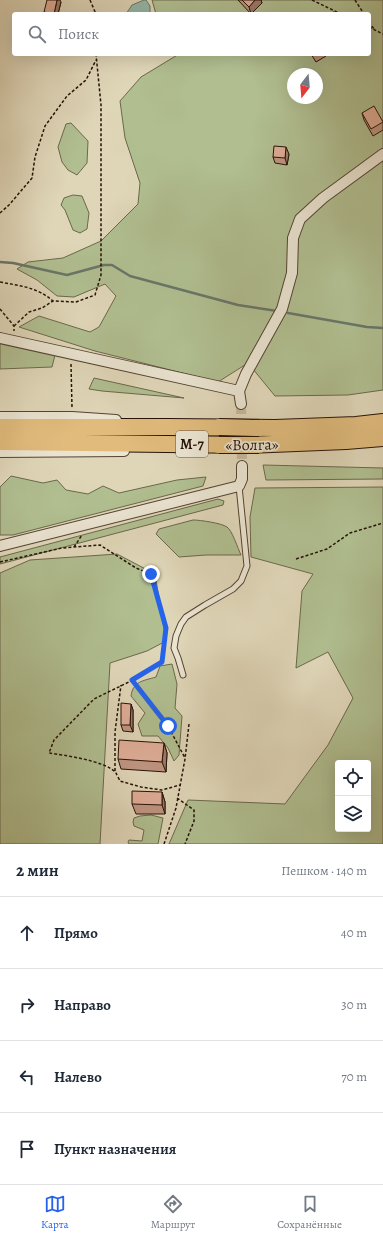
<!DOCTYPE html>
<html lang="ru">
<meta charset="utf-8">
<style>
body{margin:0;font-family:Alegreya,serif;background:#f6f6f7;color:#1f2937}
.controls{position:absolute;right:12px;bottom:12px;display:grid;overflow:hidden;border-radius:4px;box-shadow:0 4px 16px #0002}
.controls button{width:36px;height:36px;display:grid;place-items:center;padding:0;border:0;border-bottom:1px solid #e0e1e3;background:#fff;color:#1f2937;font:20px sans-serif}
.compass{position:absolute;left:287px;top:68px;width:36px;height:36px;border-radius:50%;background:#fff;box-shadow:0 4px 16px #0002;rotate:196deg}
.stop{position:absolute;width:12px;height:12px;margin:-9px;border:3px solid #2563eb;border-radius:50%;background:#fff}
.stop.end{background:#2563eb;border-color:#fff;box-shadow:0 1px 4px #0008}
.list{margin:0;padding:0;list-style:none}
h2{display:flex;justify-content:space-between;align-items:center;height:52px;margin:0;padding:0 16px;font-size:17px}
h2 small{font-size:13px;font-weight:400;color:#747a83}
.list li{display:grid;grid-template-columns:26px 1fr auto;gap:12px;align-items:center;box-sizing:border-box;height:72px;padding:0 16px;border-top:1px solid #e0e1e3}
.list b{display:block;font-size:15px;white-space:nowrap}
.list em{font-size:13px;font-style:normal;color:#747a83}
.icon{flex:none;width:22px;height:22px;fill:none;stroke:currentColor;stroke-width:2;stroke-linecap:round;stroke-linejoin:round}
.map{position:relative;flex:none;width:383px;height:844px;overflow:hidden}
.search{position:absolute;background:#fff;box-shadow:0 4px 16px #0002;left:12px;right:12px;top:12px;height:44px;display:flex;align-items:center;gap:10px;box-sizing:border-box;padding:0 14px;border-radius:4px;color:#747a83;font-size:15px}
.sheet{height:340px;background:#fff}
nav{display:flex;justify-content:space-around;align-items:center;box-sizing:border-box;height:56px;border-top:1px solid #e0e1e3;background:#fff;font-size:11px;color:#747a83}
nav a{display:grid;justify-items:center;gap:2px}
nav .on{color:#2563eb}
.map>svg:first-child{display:block}
</style>
<div class="map">
<svg width="383" height="844" viewBox="0 0 383 844">
<rect width="100%" height="100%" fill="#dfd6b8"/>
<filter id="stains"><feTurbulence type="fractalNoise" baseFrequency=".005" numOctaves="4"/><feColorMatrix values="0 0 0 0 .2 0 0 0 0 .09 0 0 0 0 .02 0 0 0 .5 -.17"/></filter>
<radialGradient id="worn" r=".72"><stop offset=".6" stop-color="#630" stop-opacity="0"/><stop offset="1" stop-color="#630" stop-opacity=".3"/></radialGradient>
<path fill="#b0be90" stroke="#6b684c" fill-rule="evenodd" d="M152,0H383V390L348,395L275,396L248,363L218,382L95,351L19,327L39,316L90,332L99,327L116,296L105,284L74,297L57,296L37,280L17,269L28,262L63,258L101,241L138,204L140,183L125,138L120,101L141,77L179,54H369V14H156ZM293,74H317V98H293Z
M71,123L88,141L87,163L77,175L68,170L62,162L58,147L66,124Z
M73,195L82,196L89,213L87,229L80,233L73,230L65,210L61,205L64,198Z
M0,343L55,355L52,367L0,369Z
M94,378L184,398L102,391L89,389Z
M263,465L383,468V479L266,480Z
M11,476L43,483L57,480L66,490L88,494L103,486L119,493L177,480L206,477L203,486L13,535H0V487Z
M383,487V844H169L188,800L285,804L328,745L353,698L328,652L296,668L302,591L313,574L251,557L250,517L255,488ZM338,763H368V829H338Z
M218,499L224,501L223,505L0,564V557Z
M193,520C200,520 221,523 227,527C232,530 238,549 241,555H206L179,557L156,534L159,529Z
M117,554L155,574L166,641L147,651L110,663L100,844H0V573L30,560Z
M172,664L177,684L175,708L182,716L179,755L174,761L168,748L158,736H142L138,724L145,713L131,696C133,681 143,681 156,677L160,666Z
M151,815L163,818L158,844H129L128,842L129,840L142,841L144,830L134,826L133,822L134,818L140,816Z"/>
<path fill="#94b9aa" stroke="#687669" d="M144,0H146L150,6V14H126L132,5Z"/>
<g fill="none" stroke-linecap="round" stroke-linejoin="round">
<path stroke="#687669" stroke-width="2.5" d="M0,262L13,263L67,275L104,265H112L130,276L238,305L277,311
M288,313L367,327L383,328"/>
<path stroke="#c3b89d" stroke-width="10" stroke-dasharray="10 5" stroke-linecap="butt" d="M241,404L242,466"/>
<g stroke="#544233" stroke-width="7">
<path id="service" d="M183,675L178,658L174,648L176,636L181,624L186,617L205,605L233,589L241,581L247,566L239,486"/>
</g>
<g stroke="#544233" stroke-width="12">
<path id="minor" d="M0,338L239,391L241,404
M239,391L246,374L282,309L292,273L293,238L300,219L323,198L383,154
M0,417H72L116,420
M0,452L124,451
M0,546L239,486L242,479V466"/>
</g>
<g stroke="#261107" stroke-width="18">
<path id="trunk" d="M0,427H167L275,428L356,425L383,422
M0,442L249,445L346,441L383,438"/>
</g>
<path stroke="#261107" stroke-width="1.5" stroke-dasharray="3 2" stroke-linecap="butt" d="M90,0L96,14
M312,0L341,14
M355,0L364,14
M332,14L335,11
M369,22L374,29
M369,27L383,34
M0,213L9,205L32,178L35,157L45,126L67,96L86,80L96,60
M0,282C20,286 37,287 53,301
M0,309L14,326V331
M14,326L29,312L42,308L53,301L76,302L95,295L101,275V105L96,54
M71,364L72,408
M74,547L82,535
M296,559L327,549L350,533L383,523
M0,562L62,548L100,545L136,568L151,574L166,628L162,662L137,678L94,699L54,740L49,753C63,755 107,761 116,773C117,775 119,779 120,781L141,787L162,790L180,785
M132,680L168,726L185,758
M115,771V732L121,685
M177,798L194,810V821L185,844
M164,844L176,808L185,759L189,724"/>
<use href="#service" stroke="#eae4d1" stroke-width="5"/>
<use href="#minor" stroke="#eae4d1" stroke-width="10"/>
<use href="#trunk" stroke="#e0bb7c" stroke-width="16"/>
<g stroke="#261107" stroke-width="18" stroke-linecap="butt">
<path id="trunk-bridge" d="M219,427L259,428
M219,445H259"/>
</g>
<use href="#trunk-bridge" stroke="#e0bb7c" stroke-width="16"/>
</g>
<path fill="#c09582" stroke="#261107" d="M238,0H261L262,3L251,14Z
M61,2L58,14H45L44,12Z
M311,54H326V56L316,62Z
M362,113L383,121V130L373,136L364,120Z
M289,154L287,165L275,163L273,157Z
M131,704L133,710V732L123,731L121,725Z
M164,743L167,753L166,772L121,769L118,759Z
M162,792L165,802V814H136L132,804Z"/>
<path fill="#9c796a" stroke="#261107" d="M57,0H60L61,2L58,14H54Z
M255,0H261L262,3L251,14L249,7Z
M286,147L289,154L287,165L285,158Z
M131,704L133,710V732L130,725Z
M164,743L167,753L166,772L162,762Z
M162,792L165,802V814L162,805Z"/>
<path fill="#dfad97" stroke="#261107" d="M47,0H57L54,14L44,12Z
M242,0H255L249,7Z
M374,106L383,122L371,129L362,113Z
M274,146L286,147L285,158L273,157Z
M121,703L131,704L130,725H121Z
M119,740L164,743L162,762L118,759Z
M132,791L162,792V805L132,804Z"/>
<g fill="none" stroke-linecap="round" stroke-linejoin="round">
<path stroke="#2563eb" stroke-width="5" d="M151,574L166,628L162,662L132,680L168,726"/>
</g>
<g text-anchor="middle" stroke-width="3.5" stroke-linejoin="round" paint-order="stroke">
<rect fill="#eae4d1" stroke="#615044" stroke-width="1" x="176" y="431" width="32" height="26" rx="3"/>
<g font-size="15" font-weight="bold" fill="#261107">
<text x="192" y="449">М-7</text>
</g>
<g font-size="16" fill="#261107" stroke="#eae4d1">
<text transform="translate(252 444) rotate(-1)" y="6">«Волга»</text>
</g>
</g>
<rect width="100%" height="100%" filter="url(#stains)"/>
<rect width="100%" height="100%" fill="url(#worn)"/>
</svg>
<div class="controls">
<button><svg class="icon" aria-label="locate" viewBox="0 0 24 24"><circle cx="12" cy="12" r="6"/><path d="M12 2v4M12 18v4M2 12h4M18 12h4"/></svg></button>
<button><svg class="icon" aria-label="layers" viewBox="0 0 24 24"><path d="M12 4l9 5-9 5-9-5zM3 14l9 5 9-5"/></svg></button>
</div>
<svg class="compass" viewBox="-18 -18 36 36"><path d="M0-13l5 13h-10z" fill="#e53935"/><path d="M0 13l5-13h-10z" fill="#747a83"/></svg>
<div class="stop" style="left:168px;top:726px"></div>
<div class="stop end" style="left:151px;top:574px"></div>
<div class="search"><svg class="icon" aria-label="search" viewBox="0 0 24 24"><circle cx="10" cy="10" r="6"/><path d="M15 15l6 6"/></svg>Поиск</div>
</div>
<section class="sheet">
<h2>2 мин<small>Пешком · 140 m</small></h2>
<ul class="list">
<li><svg class="icon" aria-label="ahead" viewBox="0 0 24 24"><path d="M12 20V5M6 11l6-6 6 6"/></svg><div><b>Прямо</b></div><em>40 m</em></li>
<li><svg class="icon" aria-label="right" viewBox="0 0 24 24"><path d="M7 20v-9h11M14 6l5 5-5 5"/></svg><div><b>Направо</b></div><em>30 m</em></li>
<li><svg class="icon" aria-label="left" viewBox="0 0 24 24"><path d="M17 20v-9H6M10 6l-5 5 5 5"/></svg><div><b>Налево</b></div><em>70 m</em></li>
<li><svg class="icon" aria-label="arrive" viewBox="0 0 24 24"><path d="M6 21V4h12l-3 4 3 4H6"/></svg><div><b>Пункт назначения</b></div></li>
</ul>
</section>
<nav>
<a class="on"><svg class="icon" aria-label="map" viewBox="0 0 24 24"><path d="M3 6l6-2 6 2 6-2v14l-6 2-6-2-6 2zM9 4v14M15 6v14"/></svg>Карта</a>
<a><svg class="icon" aria-label="directions" viewBox="0 0 24 24"><path d="M12 3l9 9-9 9-9-9zM9 14v-3h6M13 9l2 2-2 2"/></svg>Маршрут</a>
<a><svg class="icon" aria-label="saved" viewBox="0 0 24 24"><path d="M7 4h10v16l-5-4-5 4z"/></svg>Сохранённые</a>
</nav>
